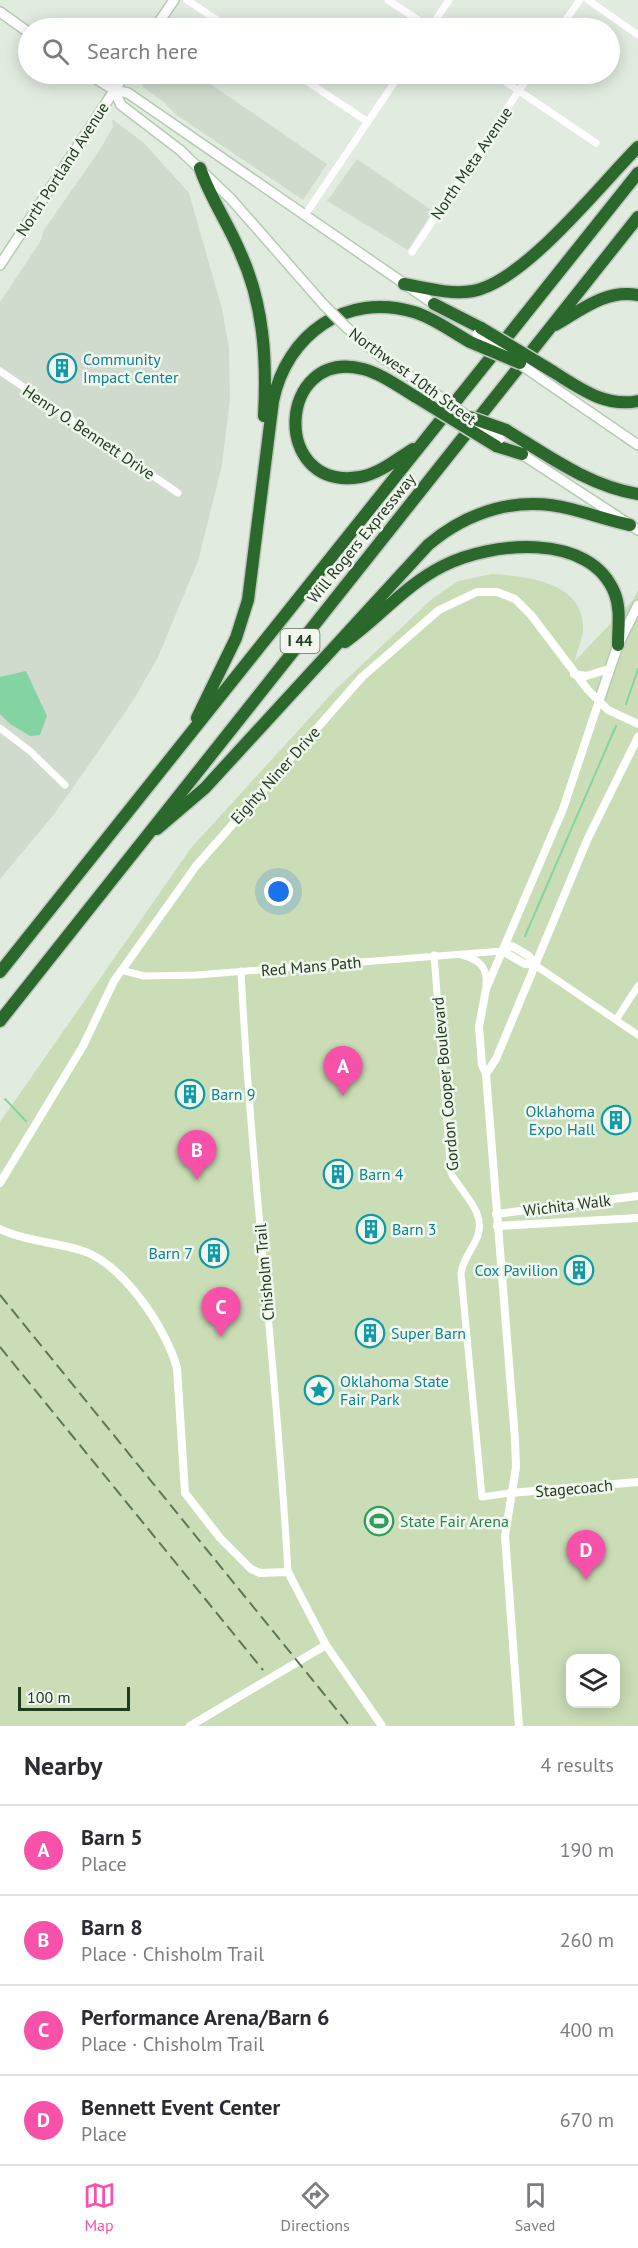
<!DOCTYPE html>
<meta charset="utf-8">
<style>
body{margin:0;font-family:"PT Sans",sans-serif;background:#f7f7f7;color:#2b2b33}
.controls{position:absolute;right:18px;bottom:18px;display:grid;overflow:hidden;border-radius:12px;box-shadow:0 3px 15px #0003}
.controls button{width:54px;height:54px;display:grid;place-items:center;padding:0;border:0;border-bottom:2px solid #e1e1e2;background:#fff;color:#2b2b33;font:30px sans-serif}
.scale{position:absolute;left:18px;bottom:15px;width:112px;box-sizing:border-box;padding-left:6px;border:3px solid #213b1f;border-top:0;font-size:16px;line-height:21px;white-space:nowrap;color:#213b1f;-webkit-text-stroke:4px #f1f7ef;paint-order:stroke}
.you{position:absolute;left:279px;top:892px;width:21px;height:21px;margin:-15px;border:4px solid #fff;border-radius:50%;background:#1a73e8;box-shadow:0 0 0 9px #1a73e833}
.badge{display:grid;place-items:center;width:39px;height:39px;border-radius:50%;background:#f751a9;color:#fff;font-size:20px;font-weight:700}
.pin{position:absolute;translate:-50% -50px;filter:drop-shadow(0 2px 3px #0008)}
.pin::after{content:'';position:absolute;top:32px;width:21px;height:18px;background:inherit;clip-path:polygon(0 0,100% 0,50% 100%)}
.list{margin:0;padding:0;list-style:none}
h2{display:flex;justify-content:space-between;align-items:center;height:78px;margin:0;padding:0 24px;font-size:26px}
h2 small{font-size:20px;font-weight:400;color:#7c7c81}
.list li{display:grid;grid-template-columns:39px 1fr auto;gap:18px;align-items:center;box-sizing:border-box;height:90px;padding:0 24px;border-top:2px solid #e1e1e2}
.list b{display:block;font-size:22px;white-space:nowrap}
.list p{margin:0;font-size:20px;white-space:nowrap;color:#7c7c81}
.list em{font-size:20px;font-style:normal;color:#7c7c81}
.icon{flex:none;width:33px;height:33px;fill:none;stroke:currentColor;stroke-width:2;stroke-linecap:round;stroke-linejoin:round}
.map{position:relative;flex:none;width:638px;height:1726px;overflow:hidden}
.search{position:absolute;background:#fff;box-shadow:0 3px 15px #0003;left:18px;right:18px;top:18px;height:66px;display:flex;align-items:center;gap:15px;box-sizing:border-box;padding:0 21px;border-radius:33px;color:#7c7c81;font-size:22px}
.sheet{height:438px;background:#fff}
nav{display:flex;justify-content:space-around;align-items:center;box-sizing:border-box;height:84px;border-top:2px solid #e1e1e2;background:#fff;font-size:16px;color:#7c7c81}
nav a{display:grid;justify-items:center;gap:3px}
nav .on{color:#f751a9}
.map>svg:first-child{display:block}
</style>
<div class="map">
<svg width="638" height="1726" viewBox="0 0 638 1726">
<rect width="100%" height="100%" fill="#e1ebdf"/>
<path fill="#d0dbcd" d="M141,74H201L200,77L327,164L303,200L175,114L163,101L143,87Z
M112,119L144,143L189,193L222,309L229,348L230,399L222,465L198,561L158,657L134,699L86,769L55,813L0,879V302L40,242L44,230L99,151L113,127Z
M357,159L433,211L408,250L327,201Z"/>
<path fill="#caddb6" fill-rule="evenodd" d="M492,574C524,576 581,581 583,625C584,637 577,649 575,661L633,600L638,590V1726H0V1122L191,848L336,689L432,599L458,581ZM570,1658H616V1704H570Z"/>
<path fill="#84d3a2" d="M26,671L47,716L40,735L30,736L10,724L0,714V677Z"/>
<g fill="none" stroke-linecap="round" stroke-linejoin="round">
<path stroke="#84d3a2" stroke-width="2" d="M626,704L638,669
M525,936L616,726
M5,1099L26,1121"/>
<g stroke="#b5cbb2" stroke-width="12">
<path id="secondary" d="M0,12L28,32
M155,28L174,0
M88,74L114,90L128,93L438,307
M114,90L121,105L180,150L231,199L324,305
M0,265L125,74
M346,327L380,356L423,385
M543,380L638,445
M517,451L638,530
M599,701L618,645L638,605"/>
</g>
<g stroke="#c1c8c0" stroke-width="15">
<path id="motorway" d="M200,168C210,198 228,223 240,252C264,304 267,360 264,416
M404,284C426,288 451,295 473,291C525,281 599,186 638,147
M434,304L481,328
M555,325C581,310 606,289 638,295
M552,371C578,387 605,408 638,401
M506,430C547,455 589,486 638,494
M496,446L522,454
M413,449C397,459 379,474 360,477C270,492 277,347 363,369C382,374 399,387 416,397
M345,642C379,618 405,585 443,566C490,542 591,531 615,594C621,610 618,628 618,645
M197,718L236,638L248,600L273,401C287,334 346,292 414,312C434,318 452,332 470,342
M157,829L205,788L428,545C468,511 519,495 571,509C591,514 610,521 630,525
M0,972L638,173
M0,1021L638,217"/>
</g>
<path stroke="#fff" stroke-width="7" d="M187,0L229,28
M388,0L430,28
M588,0L638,35
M430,28L449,0
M560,28L580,0
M296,74L368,122
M494,74L596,143
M305,215L400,74
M412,252L530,74
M0,371L178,493
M0,728L30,751L65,785
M434,955L451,1173C462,1194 489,1214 476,1240C471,1251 462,1261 461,1274L482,1497L510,1493
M462,955C478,959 488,967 486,984
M535,965L638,1035
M121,970L144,976L197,975L502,951
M241,971C251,1172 277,1371 288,1572
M616,1020L638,986"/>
<path stroke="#fff" stroke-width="8" d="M574,674L586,676L609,669
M502,951L512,946L529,956L535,965
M502,951L525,964L535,965
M486,1074L496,1059L588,838L638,737
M0,1183L83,1046L114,981L196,866L362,677L439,610L477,592H497L515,599L531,615L588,690L608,710L638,724
M496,1214L638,1196
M497,1226L638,1218
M0,1229C25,1241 54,1242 80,1250C122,1262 166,1328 177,1368L185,1493L220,1538L251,1569L260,1573L288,1572L326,1645L382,1726
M510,1493L638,1482
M190,1726L326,1645
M519,1726L505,1536L516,1467L515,1439L486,1074L482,1065L479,1027L486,989L563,809L599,701"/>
<use href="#secondary" stroke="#fff" stroke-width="9"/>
<use href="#motorway" stroke="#2a682b" stroke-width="12"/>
<path stroke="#5b7759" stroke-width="2" stroke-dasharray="12 6" stroke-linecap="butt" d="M0,1295L350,1726
M0,1347L263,1670"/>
<g stroke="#b5cbb2" stroke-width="12" stroke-linecap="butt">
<path id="secondary-bridge" d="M324,305L346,327
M477,334L504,353
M516,361L543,380
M423,385L500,439"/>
</g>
<g stroke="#c1c8c0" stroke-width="15" stroke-linecap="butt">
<path id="motorway-bridge" d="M481,328L552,371
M470,342L520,363
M416,397L496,446
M469,417L506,430"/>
</g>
<use href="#secondary-bridge" stroke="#fff" stroke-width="9"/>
<use href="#motorway-bridge" stroke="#2a682b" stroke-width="12"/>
</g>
<defs>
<g id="building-ring" transform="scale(1.5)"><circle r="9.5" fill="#f1f7ef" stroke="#0f9aa8" stroke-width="1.5"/><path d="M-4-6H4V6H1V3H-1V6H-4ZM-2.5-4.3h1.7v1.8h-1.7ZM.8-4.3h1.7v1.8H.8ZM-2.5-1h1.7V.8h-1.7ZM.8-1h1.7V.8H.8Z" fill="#0f9aa8"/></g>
<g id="sight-ring" transform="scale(1.5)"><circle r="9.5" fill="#f1f7ef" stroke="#0f9aa8" stroke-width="1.5"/><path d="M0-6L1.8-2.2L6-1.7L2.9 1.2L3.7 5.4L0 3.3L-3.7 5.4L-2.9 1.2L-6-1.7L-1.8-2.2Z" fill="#0f9aa8"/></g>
<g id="stadium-ring" transform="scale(1.5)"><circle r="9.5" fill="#f1f7ef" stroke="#2e9e5b" stroke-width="1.5"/><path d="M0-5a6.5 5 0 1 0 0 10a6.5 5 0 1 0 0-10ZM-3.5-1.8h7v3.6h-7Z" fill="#2e9e5b"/></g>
</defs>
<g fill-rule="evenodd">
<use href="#building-ring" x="62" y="368"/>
<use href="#building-ring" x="190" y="1094"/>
<use href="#building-ring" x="616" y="1120"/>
<use href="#building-ring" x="338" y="1174"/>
<use href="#building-ring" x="371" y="1229"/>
<use href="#building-ring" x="214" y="1253"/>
<use href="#building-ring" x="579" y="1270"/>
<use href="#building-ring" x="370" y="1333"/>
<use href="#sight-ring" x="319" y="1390"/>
<use href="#stadium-ring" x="379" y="1521"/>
</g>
<g text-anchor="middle" stroke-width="5" stroke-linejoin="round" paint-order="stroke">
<rect fill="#f1f7ef" stroke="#5f735d" stroke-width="1.5" x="280.5" y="629" width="39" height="24" rx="4.5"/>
<g font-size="15" font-weight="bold" fill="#213b1f">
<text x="300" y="646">I 44</text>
</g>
<g font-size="16" fill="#213b1f" stroke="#f1f7ef">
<text transform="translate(471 163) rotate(-56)" y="6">North Meta Avenue</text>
<text transform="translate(62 169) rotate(-57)" y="6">North Portland Avenue</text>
<text transform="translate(413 376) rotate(36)" y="6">Northwest 10th Street</text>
<text transform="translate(89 432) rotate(34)" y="6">Henry O. Bennett Drive</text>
<text transform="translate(361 538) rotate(-51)" y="6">Will Rogers Expressway</text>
<text transform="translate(275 775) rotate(-48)" y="6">Eighty Niner Drive</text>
<text transform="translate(311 966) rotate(-5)" y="6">Red Mans Path</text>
<text transform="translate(445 1084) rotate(-95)" y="6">Gordon Cooper Boulevard</text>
<text transform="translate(567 1205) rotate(-7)" y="6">Wichita Walk</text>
<text transform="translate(264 1272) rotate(-95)" y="6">Chisholm Trail</text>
<text transform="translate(574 1488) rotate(-5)" y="6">Stagecoach</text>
</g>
<g font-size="16" fill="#0d838f" stroke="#f1f7ef" text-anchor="start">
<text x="83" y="365">Community<tspan x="83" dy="18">Impact Center</tspan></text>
<text x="211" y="1100">Barn 9</text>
<text x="595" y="1117" text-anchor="end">Oklahoma<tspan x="595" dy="18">Expo Hall</tspan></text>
<text x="359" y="1180">Barn 4</text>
<text x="392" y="1235">Barn 3</text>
<text x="193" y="1259" text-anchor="end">Barn 7</text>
<text x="558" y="1276" text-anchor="end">Cox Pavilion</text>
<text x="391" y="1339">Super Barn</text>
<text x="340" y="1387">Oklahoma State<tspan x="340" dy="18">Fair Park</tspan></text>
</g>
<g font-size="16" fill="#27864d" stroke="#f1f7ef" text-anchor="start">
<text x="400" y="1527">State Fair Arena</text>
</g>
</g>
</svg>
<div class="controls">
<button><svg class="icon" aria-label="layers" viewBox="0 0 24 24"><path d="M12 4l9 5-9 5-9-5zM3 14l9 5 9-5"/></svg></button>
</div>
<div class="scale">100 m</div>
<div class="you"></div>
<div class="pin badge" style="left:343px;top:1096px">A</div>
<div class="pin badge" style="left:197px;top:1180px">B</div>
<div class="pin badge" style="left:221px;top:1337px">C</div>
<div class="pin badge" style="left:586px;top:1580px">D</div>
<div class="search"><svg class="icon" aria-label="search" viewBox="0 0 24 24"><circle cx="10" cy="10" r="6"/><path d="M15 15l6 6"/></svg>Search here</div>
</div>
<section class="sheet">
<h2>Nearby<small>4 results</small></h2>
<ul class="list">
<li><span class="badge">A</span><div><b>Barn 5</b><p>Place</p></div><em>190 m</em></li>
<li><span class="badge">B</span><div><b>Barn 8</b><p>Place · Chisholm Trail</p></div><em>260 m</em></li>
<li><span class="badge">C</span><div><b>Performance Arena/Barn 6</b><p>Place · Chisholm Trail</p></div><em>400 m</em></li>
<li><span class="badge">D</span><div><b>Bennett Event Center</b><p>Place</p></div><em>670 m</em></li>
</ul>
</section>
<nav>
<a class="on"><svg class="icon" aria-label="map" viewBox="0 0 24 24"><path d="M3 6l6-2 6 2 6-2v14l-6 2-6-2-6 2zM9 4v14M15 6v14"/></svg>Map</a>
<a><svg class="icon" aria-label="directions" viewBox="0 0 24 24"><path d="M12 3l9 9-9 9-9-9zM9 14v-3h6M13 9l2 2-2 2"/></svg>Directions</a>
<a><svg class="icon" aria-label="saved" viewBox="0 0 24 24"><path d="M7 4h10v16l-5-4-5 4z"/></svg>Saved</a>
</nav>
